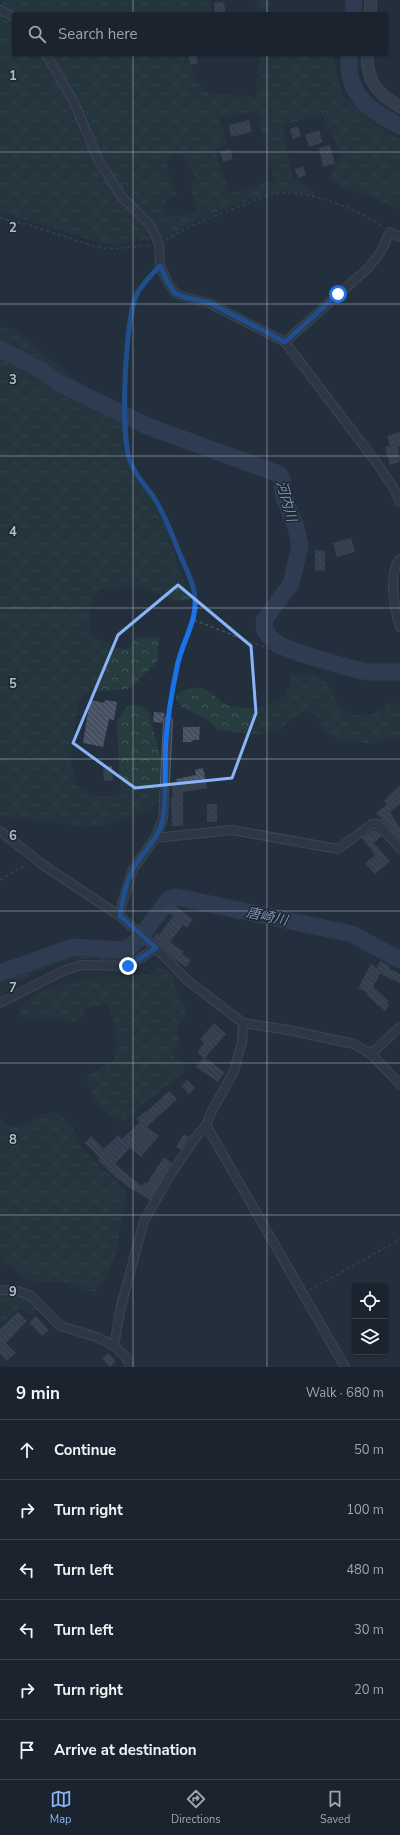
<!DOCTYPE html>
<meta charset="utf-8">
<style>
body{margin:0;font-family:"Nunito Sans","Noto Sans JP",sans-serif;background:#242b36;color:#f1f3f6}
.controls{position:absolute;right:12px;bottom:12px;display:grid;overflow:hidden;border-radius:4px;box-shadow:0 1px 3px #0004}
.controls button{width:36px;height:36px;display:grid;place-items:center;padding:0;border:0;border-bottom:1px solid #39404a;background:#1b232e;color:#f1f3f6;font:20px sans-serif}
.stop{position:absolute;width:12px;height:12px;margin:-9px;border:3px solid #1a73e8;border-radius:50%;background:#fff}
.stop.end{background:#1a73e8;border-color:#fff;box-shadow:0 1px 4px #0008}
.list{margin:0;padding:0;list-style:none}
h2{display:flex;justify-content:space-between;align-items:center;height:52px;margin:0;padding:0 16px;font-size:17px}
h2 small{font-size:13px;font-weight:400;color:#a0a4aa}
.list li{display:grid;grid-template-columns:26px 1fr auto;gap:12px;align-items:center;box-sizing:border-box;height:60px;padding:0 16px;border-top:1px solid #39404a}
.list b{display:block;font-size:15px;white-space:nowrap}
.list em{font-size:13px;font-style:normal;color:#a0a4aa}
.icon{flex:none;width:22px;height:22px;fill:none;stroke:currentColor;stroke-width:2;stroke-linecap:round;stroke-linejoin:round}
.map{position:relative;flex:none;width:400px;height:1367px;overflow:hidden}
.search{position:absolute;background:#1b232e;box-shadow:0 1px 3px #0004;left:12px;right:12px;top:12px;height:44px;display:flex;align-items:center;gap:10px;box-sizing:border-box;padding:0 14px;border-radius:4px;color:#a0a4aa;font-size:15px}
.sheet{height:412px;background:#1b232e}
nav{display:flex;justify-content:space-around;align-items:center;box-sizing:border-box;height:56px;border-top:1px solid #39404a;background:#1b232e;font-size:11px;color:#a0a4aa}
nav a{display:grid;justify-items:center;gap:2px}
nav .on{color:#8ab4f8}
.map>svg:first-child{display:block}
</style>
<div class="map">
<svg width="400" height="1367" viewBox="0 0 400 1367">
<defs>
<pattern id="forest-crowns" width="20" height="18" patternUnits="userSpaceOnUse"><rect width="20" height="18" fill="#263c3f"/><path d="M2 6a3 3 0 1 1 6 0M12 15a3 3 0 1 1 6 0" fill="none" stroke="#435659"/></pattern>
<pattern id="building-back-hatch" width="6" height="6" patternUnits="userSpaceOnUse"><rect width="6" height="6" fill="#455162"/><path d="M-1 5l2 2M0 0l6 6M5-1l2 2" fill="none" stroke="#5d6877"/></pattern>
</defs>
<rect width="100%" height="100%" fill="#242f3e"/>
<path fill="url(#forest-crowns)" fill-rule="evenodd" d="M0,0H210L212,14H14V54H183L205,92L256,97L260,54H333L342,95L373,123L400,140V209L328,180L341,154L322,115L282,125L293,179L310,187L315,196L295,192H281L253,199L197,220L165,237L117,244L102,243L0,212ZM256,111L274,181L229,193L215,149L227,145L220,118ZM172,154L182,155L197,180L190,184L197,211L188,215H169L164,208L166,201L177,195L168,172L167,161Z
M255,0H268L269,14H258Z
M0,327L15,329L122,418L123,450L128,464L136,480L150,496L165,524L173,551L192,599L176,601L138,586L98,590L89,606L91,635L116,648L130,649L135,638L159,637L157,662L129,689L87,692L78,703L72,743L71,764L77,786C92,794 104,801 120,793L117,720L126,707L133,705L140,706L149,713L161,760L158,801L148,810L121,821L94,827L0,816Z
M291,673L316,675L328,683L337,703L351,715C369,715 376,717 389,703L400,704V736L374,744L338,740L323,730L315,713L302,712L278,730L259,735L218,730L205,718L182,707L176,699L177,694C186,689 196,685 206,690C212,692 217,699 223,703C237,711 274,710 284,696C289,690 290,680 291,673Z
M70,950L124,952L127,953L128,957L122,961C111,961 99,959 88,959C58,959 23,977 0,996V975Z
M159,966L174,977C174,993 182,998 187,1014L177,1026L180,1044L173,1055L187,1070L142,1105L129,1118L118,1122L96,1103L86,1077L114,1060C120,1040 115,1022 107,1003L84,1009L82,1019L71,1023L62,1019L24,1020L19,1016L20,1007L41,990L89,978L150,974Z
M56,1112L71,1124L82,1148L126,1191L117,1251L106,1277L96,1291H87L74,1283L30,1281L7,1264L0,1254V1118L5,1124L19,1127L41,1115Z
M0,1293C19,1295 27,1295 40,1310L31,1316L21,1308L0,1324Z"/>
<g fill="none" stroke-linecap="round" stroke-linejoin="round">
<path stroke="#394c67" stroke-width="17" d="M353,14L354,0
M349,54C346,95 367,109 400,126
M0,349L32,365L61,384L147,426L279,474L282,479L283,495L296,527L300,546L291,584L264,620L265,631L270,637L279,645L299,653L346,667L366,672H400
M144,932L169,899L177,897L352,934L400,960
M0,973L73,947L123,950L130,947L140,938"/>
</g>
<path fill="url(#building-back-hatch)" d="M224,2L226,14H215L214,3Z
M188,54H196L198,63L190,65Z
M249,120L252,132L231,137L229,125Z
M298,126L301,136L293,139L290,129Z
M319,130L323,142L309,147L305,135Z
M330,145L335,164L323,167L319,148Z
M230,149L233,159L223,162L220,152Z
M303,166L306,175L298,178L295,169Z
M400,432V446L398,447L400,462L390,465L385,447L390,446L387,436Z
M351,538L355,552L337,557L333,543Z
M315,550L325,551V571L315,570Z
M90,700L104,703L105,700L117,702L114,720L109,719L103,747L83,743Z
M154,712L165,713L162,723L153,722Z
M183,727H200L199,740H193L192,742H183Z
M112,766L113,780L104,781L103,767Z
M203,768L207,788L183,792V826H172L171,797H173L171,783L177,782L176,779L196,775L195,770Z
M400,785V805L390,812L400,828V840L376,813L387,804L384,801Z
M207,804H217V822H207Z
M374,830L382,836L374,843L390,861L375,874L365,863L375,855L362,838Z
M170,902L193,919L187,928L183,925L170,942L184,952L182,954L191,960L186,967L174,959L153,938L157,933L159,935L173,916L165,910Z
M380,961L390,966L389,968L400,974V983L380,974L373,987L389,1001L387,1003L389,1006L385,1011L366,995L368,993L358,988L371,964L377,968Z
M214,1023L226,1034L205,1058L225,1072L218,1082L196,1067L203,1058L197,1053L204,1043L200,1039Z
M187,1080L195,1088L189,1094L181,1086Z
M169,1091L177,1099L147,1127L159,1136L141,1157L130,1148L115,1164L142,1186L145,1182L147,1183L164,1157L172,1163L150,1200L125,1185L112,1174L98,1160L100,1158L85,1143L91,1136L104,1149L118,1135L122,1139L140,1122L136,1119L145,1111L146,1112Z
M184,1134L189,1137L181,1150L176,1147Z
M18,1312L27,1321L6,1343L16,1353L7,1361L0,1354V1329Z
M36,1316L49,1330L42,1336L29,1323Z
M108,1353L116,1361L110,1367L102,1359Z"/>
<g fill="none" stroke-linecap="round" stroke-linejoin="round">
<g stroke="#565f6c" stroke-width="10">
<path id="street" d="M0,10L14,17
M46,54L74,102L99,161L122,197L151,226L159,244L160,266L168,283L175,293L184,297L209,303L285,342L379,466L393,487L400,502
M285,342L368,268L380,253L390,232L400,237
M400,559C387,573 395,611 400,627
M0,831L43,865L120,916L156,948L187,980L243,1023L288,1030L354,1044L371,1054L400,1084
M155,838L232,830L338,849L372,824H378L400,848
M120,916L122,904L133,869L155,838L163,819L168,721
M0,1003L63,971L81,965L128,966L156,948
M371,1054L400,1027
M206,1125L345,1367
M0,1290L18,1291L31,1296L60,1326L97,1337L114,1346L127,1358L130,1367
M114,1346L121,1306L144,1221L169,1177L198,1134L206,1125L212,1111L234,1071L242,1042L243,1023"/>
</g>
<g stroke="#565f6c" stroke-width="13">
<path id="secondary" d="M370,14L371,0
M367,54C367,82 377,93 400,107"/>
</g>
<path stroke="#44595c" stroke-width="1.5" stroke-dasharray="3 3" stroke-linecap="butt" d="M0,218L26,224L97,247L114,249L150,245
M166,240C189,225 215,216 241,206C253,201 268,194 281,193C313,191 358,210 384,227
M154,272L137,294L133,306L127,364L125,421L126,445L129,460L135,474L155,500L170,527L194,591V620L179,656L169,713
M194,620C262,646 327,675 400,677
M0,880L27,864
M310,1290L400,1239"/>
<use href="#street" stroke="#38414e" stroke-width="8"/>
<use href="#secondary" stroke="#465061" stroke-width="11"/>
</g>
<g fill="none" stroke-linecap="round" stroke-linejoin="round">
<path stroke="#1a73e8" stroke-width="5" d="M128,966L156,948L120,916C122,901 126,883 133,869C142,852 159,839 163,819C167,794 164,764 166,739C168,715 172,691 177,667C182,640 200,619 194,591C191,577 184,565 179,552C172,535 166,518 156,501C148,487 136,478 130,461C120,434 125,322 136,296C141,285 151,275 160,266L168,283L175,293L184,297L210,303L285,342L338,294"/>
</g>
<path d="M0 0H400V1367H0ZM178,585L251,646L256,713L232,778L135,788L73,743L118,635Z" fill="#242f3e" fill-opacity=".55" fill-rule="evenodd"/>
<path fill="none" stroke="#8ab4f8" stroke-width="3" stroke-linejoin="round" d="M178,585L251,646L256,713L232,778L135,788L73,743L118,635Z"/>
<path fill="none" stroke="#b4bcc9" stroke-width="1" stroke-opacity="0.55" d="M133,0V14M267,0V14M133,54V1367M267,54V1367M0,152H400M0,304H400M0,456H400M0,608H400M0,759H400M0,911H400M0,1063H400M0,1215H400"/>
<g text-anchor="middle" stroke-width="3" stroke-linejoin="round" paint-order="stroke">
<g font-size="14" font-style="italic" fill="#7c92b1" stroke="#1d2633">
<text transform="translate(287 501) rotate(74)" y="5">河内川</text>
<text transform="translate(267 916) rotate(12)" y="5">唐崎川</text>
</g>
</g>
<g font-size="13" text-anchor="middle" font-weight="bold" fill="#b4bcc9" stroke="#1d2633" stroke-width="3" stroke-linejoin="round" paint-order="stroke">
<text x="13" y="80">1</text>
<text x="13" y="232">2</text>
<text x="13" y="384">3</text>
<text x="13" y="536">4</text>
<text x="13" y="688">5</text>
<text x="13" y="840">6</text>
<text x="13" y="992">7</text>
<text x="13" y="1144">8</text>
<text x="13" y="1296">9</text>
</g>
</svg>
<div class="controls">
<button><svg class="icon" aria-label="locate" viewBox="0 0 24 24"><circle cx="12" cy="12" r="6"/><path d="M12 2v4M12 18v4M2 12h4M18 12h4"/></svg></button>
<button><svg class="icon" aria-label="layers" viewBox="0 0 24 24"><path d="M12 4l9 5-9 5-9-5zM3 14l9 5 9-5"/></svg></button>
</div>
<div class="stop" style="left:338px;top:294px"></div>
<div class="stop end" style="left:128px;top:966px"></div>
<div class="search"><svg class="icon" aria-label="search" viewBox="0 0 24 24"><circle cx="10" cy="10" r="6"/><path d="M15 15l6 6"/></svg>Search here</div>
</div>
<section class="sheet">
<h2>9 min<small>Walk · 680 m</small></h2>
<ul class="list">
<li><svg class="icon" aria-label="ahead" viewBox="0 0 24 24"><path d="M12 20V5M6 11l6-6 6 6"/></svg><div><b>Continue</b></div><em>50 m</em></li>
<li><svg class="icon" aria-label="right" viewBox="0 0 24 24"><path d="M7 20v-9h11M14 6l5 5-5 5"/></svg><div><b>Turn right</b></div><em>100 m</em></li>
<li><svg class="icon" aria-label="left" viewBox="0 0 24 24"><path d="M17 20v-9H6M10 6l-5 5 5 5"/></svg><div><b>Turn left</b></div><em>480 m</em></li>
<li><svg class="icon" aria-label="left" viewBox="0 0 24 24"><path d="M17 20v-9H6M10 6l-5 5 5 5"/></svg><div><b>Turn left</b></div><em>30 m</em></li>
<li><svg class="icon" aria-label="right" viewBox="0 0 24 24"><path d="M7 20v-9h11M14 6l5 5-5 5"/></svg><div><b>Turn right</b></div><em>20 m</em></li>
<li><svg class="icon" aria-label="arrive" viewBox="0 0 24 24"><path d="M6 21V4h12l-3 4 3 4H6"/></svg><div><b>Arrive at destination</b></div></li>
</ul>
</section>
<nav>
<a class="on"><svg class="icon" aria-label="map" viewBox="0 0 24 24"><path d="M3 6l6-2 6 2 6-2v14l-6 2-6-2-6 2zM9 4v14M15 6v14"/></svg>Map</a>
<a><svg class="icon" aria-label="directions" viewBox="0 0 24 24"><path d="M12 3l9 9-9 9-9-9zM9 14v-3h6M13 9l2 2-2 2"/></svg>Directions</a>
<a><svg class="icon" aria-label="saved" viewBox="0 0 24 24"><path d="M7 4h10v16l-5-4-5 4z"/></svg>Saved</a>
</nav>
